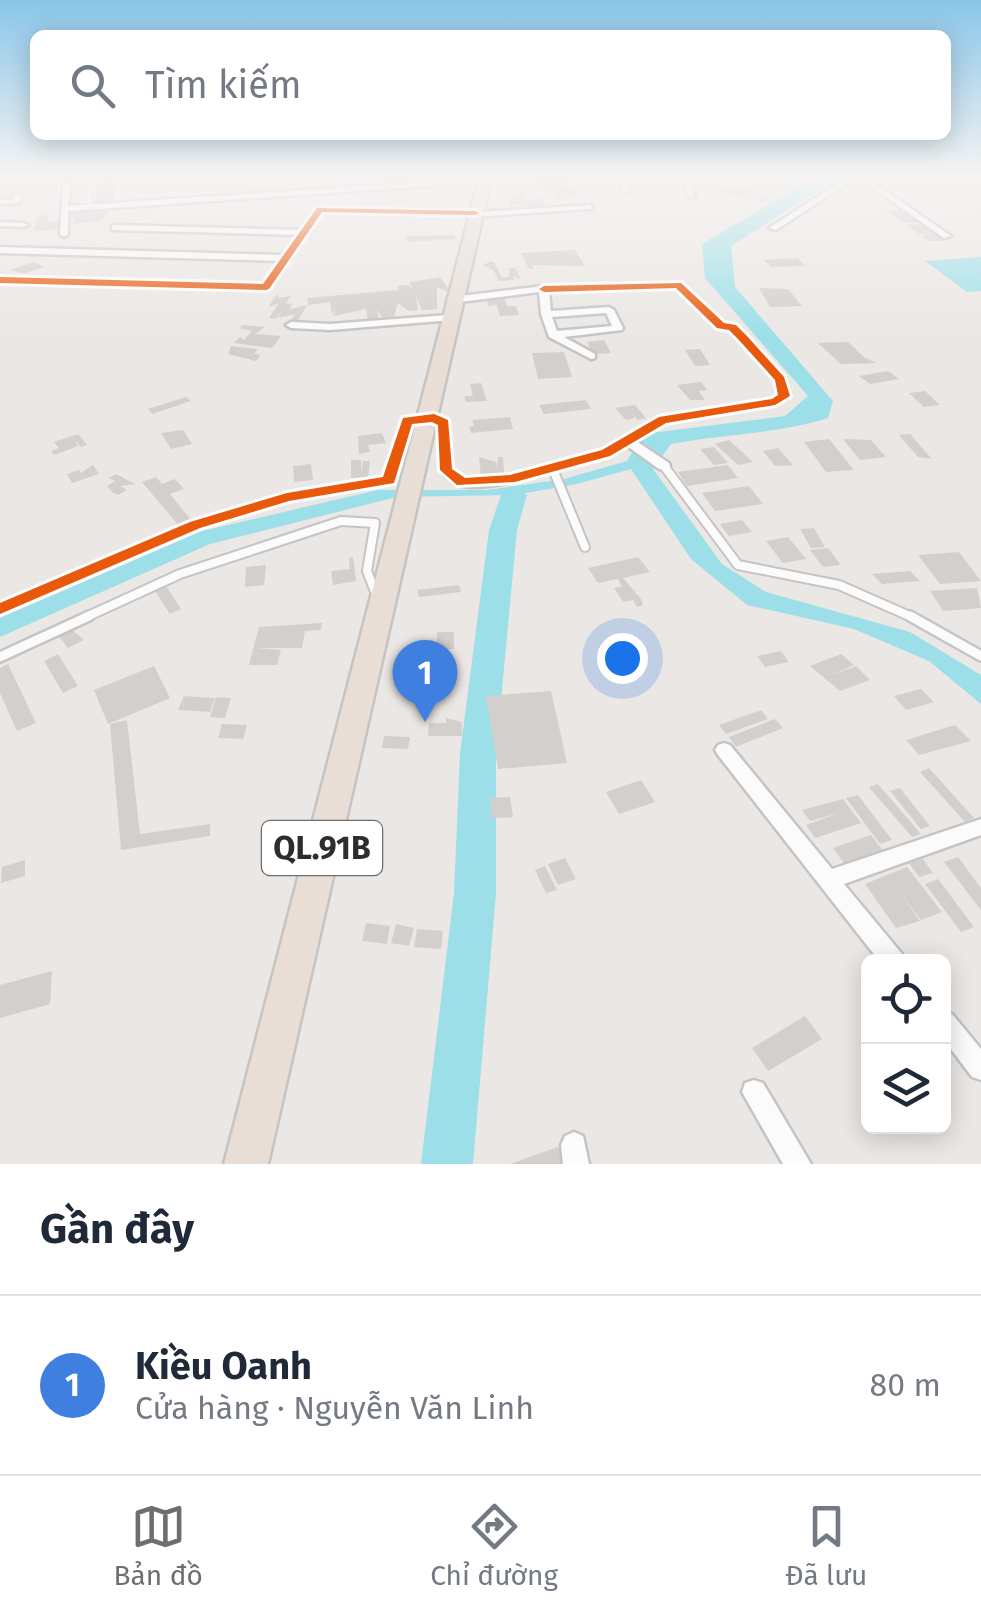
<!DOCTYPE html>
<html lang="vi">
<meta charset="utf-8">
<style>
body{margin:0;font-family:"Fira Sans",sans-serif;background:#f2f2f3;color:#1f2937}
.controls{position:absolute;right:30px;bottom:30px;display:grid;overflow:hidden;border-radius:15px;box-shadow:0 5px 25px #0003}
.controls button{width:90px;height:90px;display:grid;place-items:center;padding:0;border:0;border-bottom:2px solid #e0e1e3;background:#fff;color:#1f2937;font:50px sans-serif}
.you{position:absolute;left:622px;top:658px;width:35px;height:35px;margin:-25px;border:8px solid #fff;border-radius:50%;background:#1a73e8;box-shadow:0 0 0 15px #1a73e833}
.badge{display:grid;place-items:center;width:65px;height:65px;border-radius:50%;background:#706e6d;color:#fff;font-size:32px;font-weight:700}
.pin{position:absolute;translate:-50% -82px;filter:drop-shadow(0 2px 5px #0008)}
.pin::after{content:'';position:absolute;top:52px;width:35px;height:30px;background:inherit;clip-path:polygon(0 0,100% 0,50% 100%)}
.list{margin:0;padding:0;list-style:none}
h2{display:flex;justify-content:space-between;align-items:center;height:130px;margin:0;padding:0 40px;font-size:42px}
h2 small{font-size:32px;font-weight:400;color:#747a83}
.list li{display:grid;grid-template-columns:65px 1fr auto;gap:30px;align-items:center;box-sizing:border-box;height:180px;padding:0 40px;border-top:2px solid #e0e1e3}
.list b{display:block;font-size:38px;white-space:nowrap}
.list p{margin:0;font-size:32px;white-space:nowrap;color:#747a83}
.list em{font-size:32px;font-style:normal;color:#747a83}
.icon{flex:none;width:55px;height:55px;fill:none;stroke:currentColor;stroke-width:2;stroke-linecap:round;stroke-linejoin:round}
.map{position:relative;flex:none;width:981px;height:1164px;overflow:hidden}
.search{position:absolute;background:#fff;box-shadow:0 5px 25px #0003;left:30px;right:30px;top:30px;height:110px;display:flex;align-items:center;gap:25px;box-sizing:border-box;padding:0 35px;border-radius:15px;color:#747a83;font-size:38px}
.sheet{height:310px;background:#fff}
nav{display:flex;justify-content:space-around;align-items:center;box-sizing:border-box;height:140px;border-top:2px solid #e0e1e3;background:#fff;font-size:28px;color:#747a83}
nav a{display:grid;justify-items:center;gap:5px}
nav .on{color:#706e6d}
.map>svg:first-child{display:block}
</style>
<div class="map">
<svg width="981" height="1164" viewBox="0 0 981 1164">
<rect width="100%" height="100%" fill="#ebe7e4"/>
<path fill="#9cdfe8" d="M819,175H842L731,246L735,287L833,401L828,418C778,434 723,434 671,444L653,469L722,564L766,592L910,632L981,675V704L929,661L854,629L747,605L691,559L631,469L577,484L514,495L397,497L210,544L0,637V618L202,531L378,490H487L564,479L627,461L643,434L785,416L808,396L705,278L702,244Z
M981,257V291L967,292L925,261Z"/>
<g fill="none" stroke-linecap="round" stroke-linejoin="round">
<path fill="#9cdfe8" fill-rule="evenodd" d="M514,487L527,495L517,530L496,753V893L473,1164H421L454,893L460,753L489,530L501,495Z"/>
</g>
<path fill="#d2cfcd" d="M535,175H568L566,186L578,194L561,201L549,192L535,191Z
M118,180L113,203L94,205L98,181Z
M745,186L773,200L759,202L712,189Z
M523,192L526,201L545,197L543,207L510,205L512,193Z
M69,210L95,208L110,210L100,221L73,224L75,218L67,219Z
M905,210L925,222L905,223L884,211Z
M50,215L48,221H61L57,229L34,231L37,216Z
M926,224L937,233L946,241H930L921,235L934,233L919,234L907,225Z
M455,235V239L407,242V236Z
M575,250L585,266L531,265L534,269H529L521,253Z
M798,258L805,266L771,267L764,260Z
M34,262L44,267L24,274L10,270Z
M489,262H494L502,277H509V268H515L521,279L513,276L515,280L499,281L494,271L483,265Z
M440,277L451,293L437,287V309L422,310L416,296L418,310L409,311L398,303L394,317L382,318L377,309L379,322L368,323L366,309L334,316L335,307L332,315L330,302L308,305L307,298L399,290L397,286L409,285L412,289L410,282Z
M759,288L788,289L802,306L770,307Z
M278,293V298L291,296L286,303L292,304L290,309L307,305L297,322H290L295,314L278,318L284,307L276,319L269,318L279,303L268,307Z
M505,299L507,306H516L519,315L500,316L497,305L488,306L487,300Z
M243,325L265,327L255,334L281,336L272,348L234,343L240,337L244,340L252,331L240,328Z
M604,340L611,353L593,354L587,342Z
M848,342L865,358L877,363L841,364L818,343Z
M231,346L258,349L254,354L261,355L256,361L228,354Z
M700,349L710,365L695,366L685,350Z
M564,352L572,377L538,379L532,353Z
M888,371L899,379L870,384L859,376Z
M701,382L707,390L699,391L705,400H690L677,385Z
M481,383L487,401L466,402L464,396H473L470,384Z
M925,391L940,405L924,407L909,393Z
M186,397L191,401L152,414L148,409Z
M586,400L591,409L544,414L539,405Z
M635,405L646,418L638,420L631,412L635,418L626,420L615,408Z
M510,417L513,429L471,433L469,427L474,426L472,420Z
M183,430L192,444L171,449L161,433Z
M382,433L386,443L368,445L370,452L359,454L358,436Z
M78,434L87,445L81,447L75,440L78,446L54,455L51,451L59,448L54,442Z
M910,434L932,459L918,457L899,435Z
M829,439L854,470L826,472L804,442Z
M843,439L871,440L886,457L860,460Z
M729,440L753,462L738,465L715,444Z
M714,447L728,463L714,465L700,449Z
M778,448L793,465L775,466L763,451Z
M479,457L496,462L497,468L498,457H503L504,475L481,477Z
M351,460H361V473L363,461H370L368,477L351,478Z
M311,464L313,480L294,482L293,466Z
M93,465L99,474L72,483L67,474L79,470L81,473Z
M728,465L738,478L687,486L678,472Z
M116,474L135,484L120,486L127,490L118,495L112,492L107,486L115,481L109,478Z
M156,477L162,484L175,479L184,489L170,494L192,521L179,526L142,482Z
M749,486L763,504L715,511L702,493Z
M742,520L752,532L729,536L720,524Z
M814,528L825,547L811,548L800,529Z
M788,537L806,559L783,563L766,541Z
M828,548L841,565L823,567L810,550Z
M959,552L981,581L940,584L918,555Z
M353,557L356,581L333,585L331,571L350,569L349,558Z
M638,557L650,572L623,578L641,599L643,605L637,607L633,600L623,602L614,588L622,587L618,579L598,583L588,568Z
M266,565L264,585L245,587L246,567Z
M910,571L920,581L882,584L872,574Z
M459,585L461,592L419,597L417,590Z
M166,586L181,609L170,614L155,591Z
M977,588L981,608L943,611L930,591Z
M322,623L321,630L305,631L302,648H257L281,650L277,665H249L259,627Z
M70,628L84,640L68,648L57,634Z
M437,632H454V649H436Z
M781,651L789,662L765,667L757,656Z
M58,654L78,686L63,693L44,661Z
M841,654L854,665L829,676L856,666L870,680L840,691L810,666Z
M8,664L36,723L17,731L0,693V668Z
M154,666L170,698L108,724L94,690Z
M921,689L934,702L906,710L894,696Z
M551,691L567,763L498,769L486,696Z
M184,696L215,698L210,712L178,710Z
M216,697L231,698L225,718L210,717Z
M761,710L768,719L726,734L719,725Z
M446,718L462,722V736H428L429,723H446Z
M775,719L783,728L736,747L729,737Z
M127,720L140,834L210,824V836L121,850L110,724Z
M222,724L247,725L243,739L218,738Z
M955,725L971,741L919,755L906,740Z
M384,736L410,737L408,749L382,748Z
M929,768L974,818L965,822L920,772Z
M641,780L655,802L619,814L606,792Z
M878,784L921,834L912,837L869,787Z
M900,788L930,826L921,829L890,791Z
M858,795L892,840L880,844L846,798Z
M510,797L513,817L492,818L490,798Z
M843,799L861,823L815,838L806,825L839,813L810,821L802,810Z
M871,835L885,853L846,866L833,848Z
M958,857L981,888V910L944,862Z
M565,858L576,879L558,885L548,864Z
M923,859L933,873L919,877L909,863Z
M25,860V876L1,883L2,867Z
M545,866L557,890L546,893L535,870Z
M907,867L942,912L921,920L901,894L920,921L896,928L865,884Z
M938,879L974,927L961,932L925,884Z
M366,923L390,926L387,944L362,941Z
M396,924L414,928L409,946L391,943Z
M417,929L443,931L441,949L414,947Z
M52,971L50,1004L0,1018V985Z
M805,1016L822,1039L768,1071L752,1048Z
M563,1145L569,1164H510Z"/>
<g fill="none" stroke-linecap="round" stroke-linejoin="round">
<g stroke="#c5c4c4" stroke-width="6">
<path id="service-far2" d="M89,207L91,180"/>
</g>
<g stroke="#c5c4c4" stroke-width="12">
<path id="service-far1" d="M664,466L738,565L839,585L914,618
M552,467L585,547
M84,618L180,574L341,521L375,523L367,571L378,599"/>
</g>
<g stroke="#c5c4c4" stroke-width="14">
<path id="service" d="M910,616L981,656
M0,657L89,616"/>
</g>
<g stroke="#c5c4c4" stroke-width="5">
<path id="minor" d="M0,175H55L56,176L52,178L0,177Z
M620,175H627L629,192L622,190Z
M681,175H688L695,198L688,196Z
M851,175H863L951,236L944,238L857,177L776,230L769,228Z
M484,178L487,182L68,211V234L64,237L60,234L63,185L67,183L71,185L68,206Z
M14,194L21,196L20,203L0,204V200L13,199Z
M591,205V209H588L474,217L470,215L322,212L269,289L266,290L0,283V277L263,284L280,261L0,253V247L284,255L298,235L112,230V226L115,225L301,230L320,208L479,212Z
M0,222L24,223L28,225L24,227L0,226Z
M681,283L724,323L736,325L746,335L784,377L790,396L775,405L666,423L636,441L669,463L670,466L669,469H659L627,446C602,461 484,495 458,485C451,482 444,475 440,470L438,425L432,422L412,424L394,483L289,501L200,528L0,614V603L190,522L287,493L383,477L403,418L434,414L448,420L452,469L465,478L510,475L602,450L659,417L772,399L778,395L775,380L738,339L729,330L717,328L676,288L549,292L551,311L609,307L614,310L623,328L622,330L564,337L595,354V358L591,359L549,337L541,314L539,292L452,303L447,300L452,297L544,286ZM606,313L612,326L557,331L552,317Z
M448,315L452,316V320L330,330L291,328L286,325L291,322L330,324Z
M724,743L730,745L832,869L981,819V835L844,884L902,954L905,962H880L718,755L715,750L718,745Z
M944,1010L952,1014L981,1049V1080L972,1077L944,1040Z
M754,1080L763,1083L811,1164H783L742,1092L745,1083Z
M574,1132L583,1136L589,1164H563L561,1145L565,1136Z"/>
</g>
<g stroke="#c6c4c3" stroke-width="5">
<path id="trunk" d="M480,175H492L268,1164H224Z"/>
</g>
<use href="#service-far2" stroke="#fcfbfb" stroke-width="4"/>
<use href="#service-far1" stroke="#fcfbfb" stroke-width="8"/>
<use href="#service" stroke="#fcfbfb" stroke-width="9"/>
<use href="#minor" fill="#fcfbfb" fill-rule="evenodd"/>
<use href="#trunk" fill="#e8ded6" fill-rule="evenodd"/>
<g stroke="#fff" stroke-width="6">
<path id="cycleway" d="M317,208L475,211L479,213L475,215L322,212L269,289L266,290L0,283V277L263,284Z
M681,283L724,323L736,325L746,335L784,377L790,396L775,405L666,423L610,456L515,482L457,485L440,470L438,425L432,422L412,424L394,483L289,501L200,528L0,614V603L190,522L287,493L383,477L403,418L434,414L448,420L452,469L465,478L510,475L602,450L659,417L772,399L778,395L775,380L738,339L729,330L717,328L676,288L544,292L539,289L544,286Z"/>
</g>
<use href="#cycleway" fill="#e8590c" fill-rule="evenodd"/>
</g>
<linearGradient id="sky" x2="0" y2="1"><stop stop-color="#89c5e8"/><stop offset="0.52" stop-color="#f6f4f3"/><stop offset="1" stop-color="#f6f4f3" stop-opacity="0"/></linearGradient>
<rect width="981" height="338" fill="url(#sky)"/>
<g text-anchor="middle" stroke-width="9" stroke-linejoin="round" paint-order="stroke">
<rect fill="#fff" stroke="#6c6c6c" stroke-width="2.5" x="262" y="821" width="120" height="54" rx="8"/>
<g font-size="32" font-weight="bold" fill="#2d2d2d">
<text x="322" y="859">QL.91B</text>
</g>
</g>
</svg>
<div class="controls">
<button><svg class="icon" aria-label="locate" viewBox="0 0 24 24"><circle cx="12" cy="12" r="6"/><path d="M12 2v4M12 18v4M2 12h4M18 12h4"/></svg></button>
<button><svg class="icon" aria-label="layers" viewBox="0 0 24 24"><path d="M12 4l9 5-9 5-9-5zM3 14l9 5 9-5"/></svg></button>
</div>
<div class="you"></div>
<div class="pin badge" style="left:425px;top:722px;background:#3f7fe0">1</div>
<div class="search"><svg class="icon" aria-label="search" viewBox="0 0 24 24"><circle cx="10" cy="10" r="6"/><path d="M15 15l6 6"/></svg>Tìm kiếm</div>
</div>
<section class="sheet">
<h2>Gần đây<small></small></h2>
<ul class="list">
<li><span class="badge" style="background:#3f7fe0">1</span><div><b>Kiều Oanh</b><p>Cửa hàng · Nguyễn Văn Linh</p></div><em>80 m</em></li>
</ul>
</section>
<nav>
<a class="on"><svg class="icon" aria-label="map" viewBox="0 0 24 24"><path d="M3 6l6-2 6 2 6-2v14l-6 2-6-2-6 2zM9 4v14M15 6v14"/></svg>Bản đồ</a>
<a><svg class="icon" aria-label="directions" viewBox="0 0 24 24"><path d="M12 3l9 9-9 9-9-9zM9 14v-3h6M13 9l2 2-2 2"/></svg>Chỉ đường</a>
<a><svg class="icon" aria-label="saved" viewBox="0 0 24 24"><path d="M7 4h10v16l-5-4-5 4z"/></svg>Đã lưu</a>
</nav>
